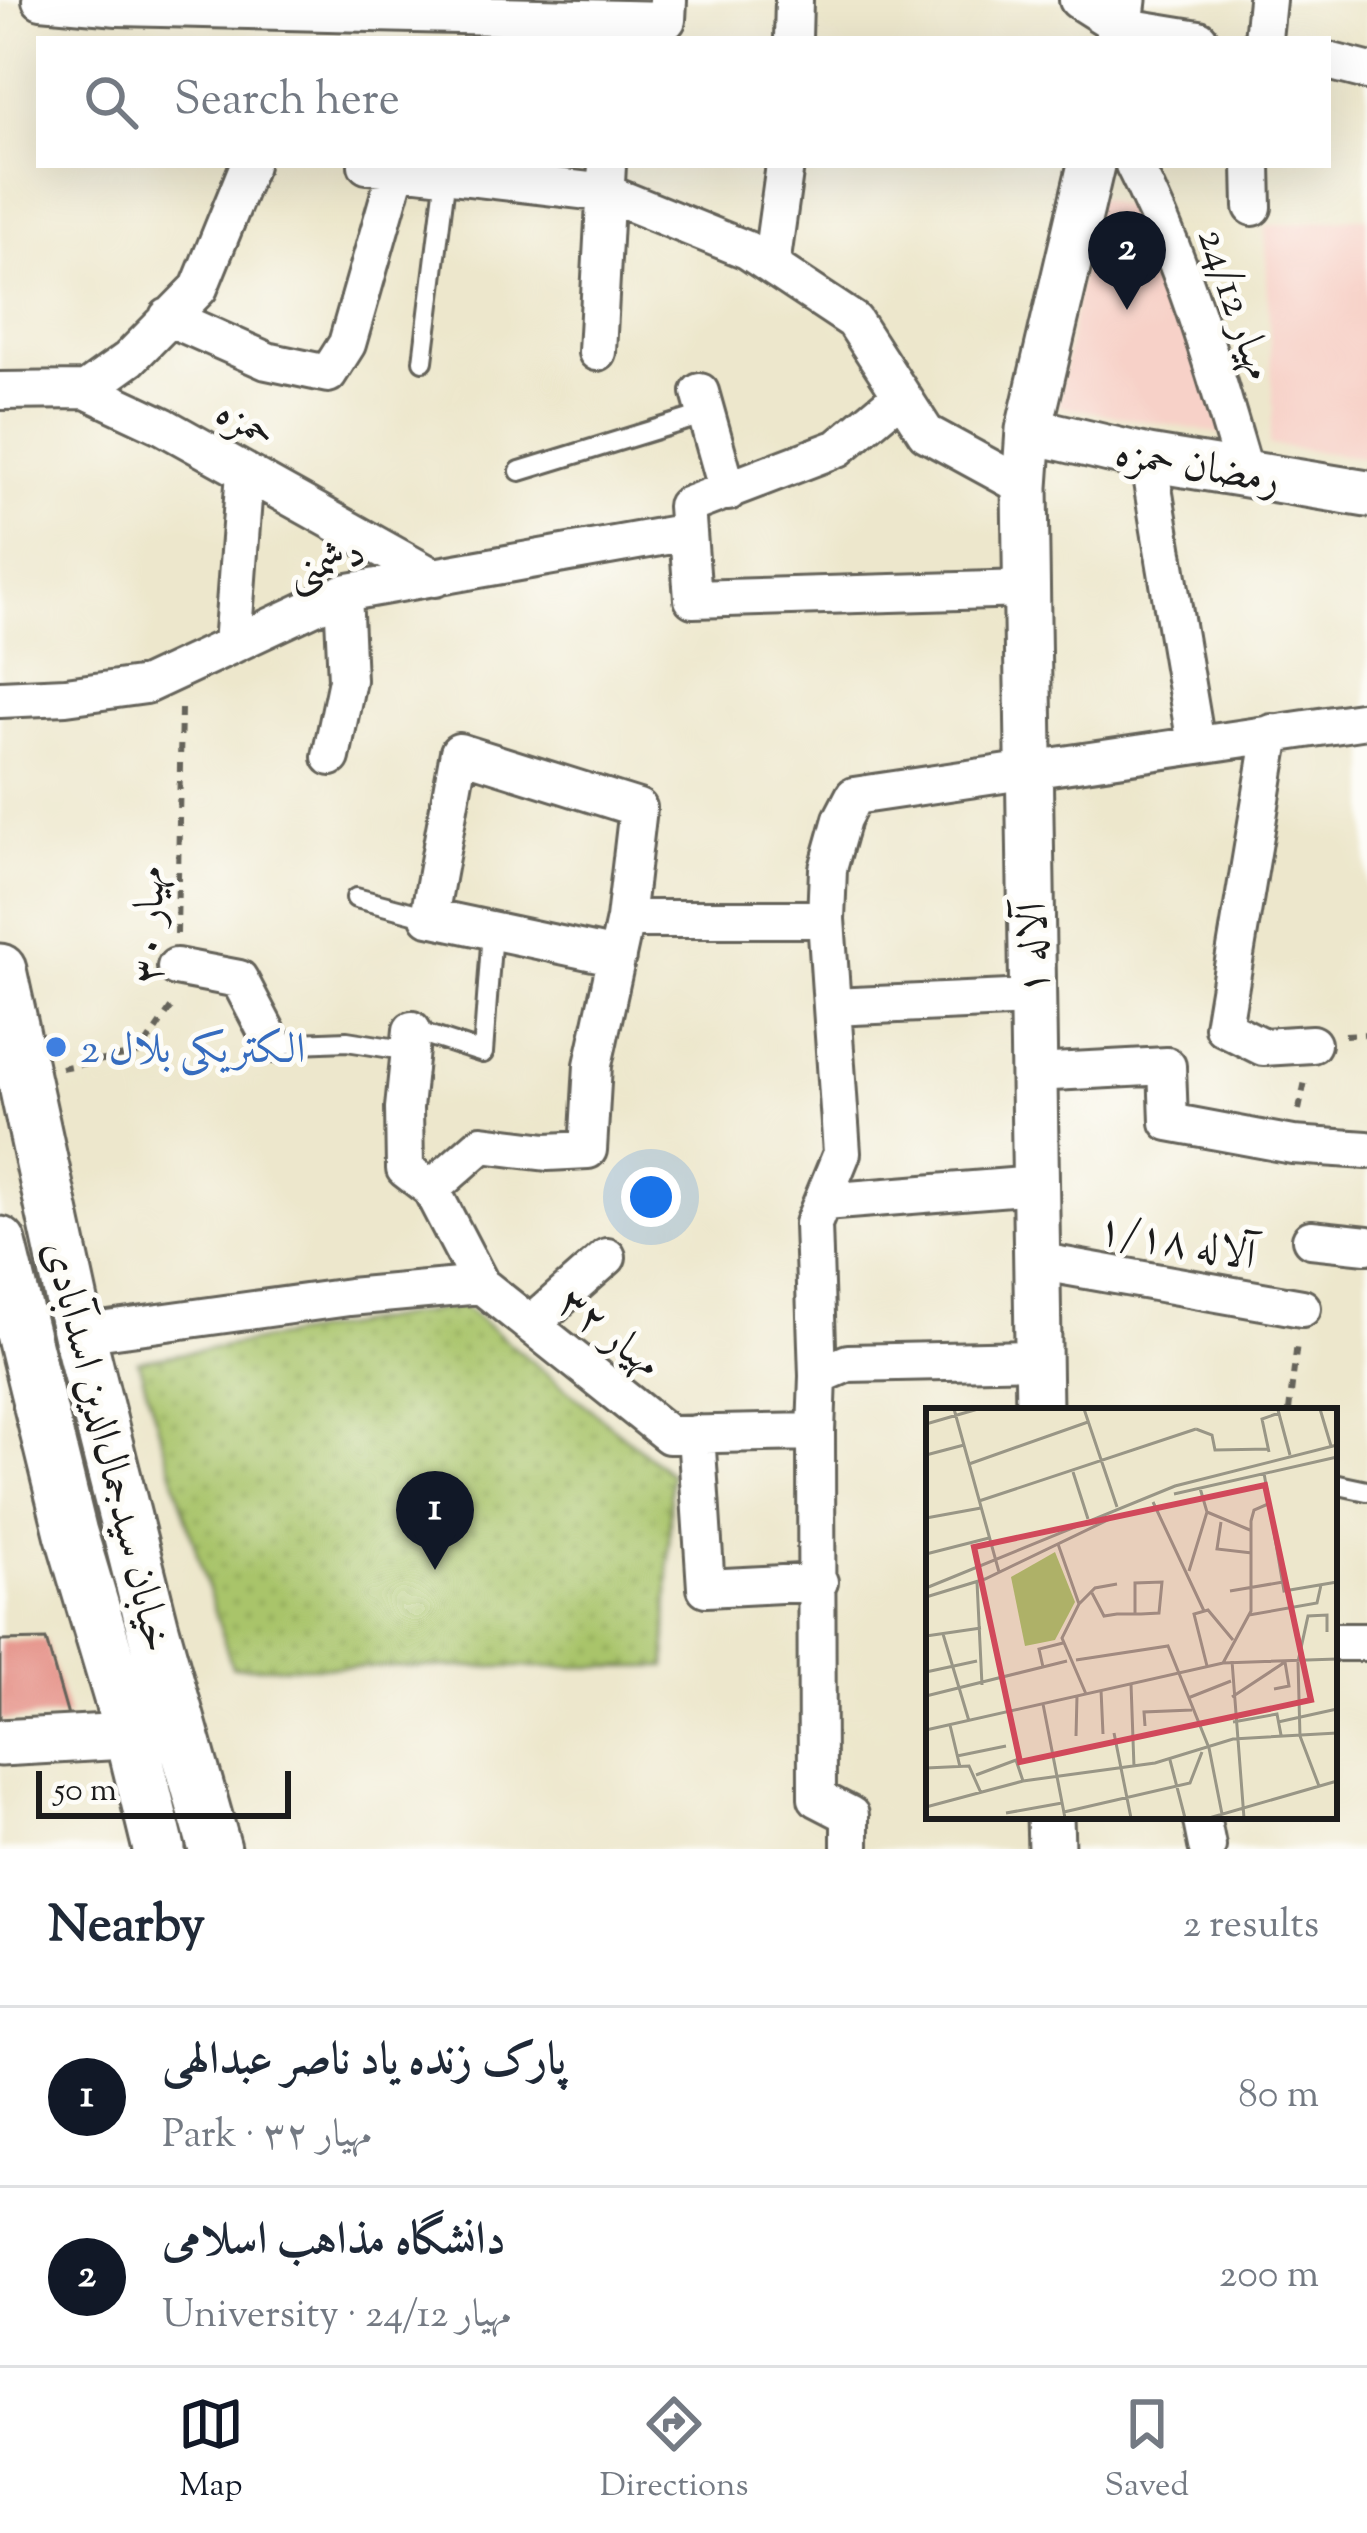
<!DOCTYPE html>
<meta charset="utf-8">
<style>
body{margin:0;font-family:"Sorts Mill Goudy",Amiri,serif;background:#f2f2f3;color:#1f2937}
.scale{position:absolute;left:36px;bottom:30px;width:255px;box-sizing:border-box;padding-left:12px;border:6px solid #1c1c1c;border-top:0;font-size:33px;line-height:42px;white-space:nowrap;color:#1c1c1c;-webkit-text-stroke:9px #fdfcf7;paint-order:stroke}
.you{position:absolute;left:651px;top:1197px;width:42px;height:42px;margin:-30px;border:9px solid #fff;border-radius:50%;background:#1a73e8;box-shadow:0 0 0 18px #1a73e833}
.badge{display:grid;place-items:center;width:78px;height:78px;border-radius:50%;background:#111827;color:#fff;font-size:39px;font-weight:700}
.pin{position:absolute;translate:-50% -99px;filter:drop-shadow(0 3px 6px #0008)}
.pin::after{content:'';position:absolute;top:63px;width:42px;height:36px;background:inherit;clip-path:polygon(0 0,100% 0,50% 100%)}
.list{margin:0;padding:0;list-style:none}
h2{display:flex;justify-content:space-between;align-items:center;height:156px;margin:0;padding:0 48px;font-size:51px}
h2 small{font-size:39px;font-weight:400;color:#747a83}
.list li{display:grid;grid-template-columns:78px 1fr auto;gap:36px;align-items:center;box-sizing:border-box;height:180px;padding:0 48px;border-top:3px solid #e0e1e3}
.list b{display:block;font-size:45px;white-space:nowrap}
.list p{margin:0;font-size:39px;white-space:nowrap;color:#747a83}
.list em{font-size:39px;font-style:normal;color:#747a83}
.icon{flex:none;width:66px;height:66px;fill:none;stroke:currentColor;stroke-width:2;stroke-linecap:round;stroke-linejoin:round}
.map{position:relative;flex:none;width:1367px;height:1849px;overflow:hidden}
.search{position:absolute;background:#fff;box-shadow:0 12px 48px #0002;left:36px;right:36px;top:36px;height:132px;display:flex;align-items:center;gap:30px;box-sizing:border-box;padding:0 42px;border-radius:0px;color:#747a83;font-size:45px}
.sheet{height:516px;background:#fff}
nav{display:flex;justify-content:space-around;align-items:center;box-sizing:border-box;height:168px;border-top:3px solid #e0e1e3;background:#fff;font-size:33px;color:#747a83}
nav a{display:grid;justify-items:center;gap:6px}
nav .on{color:#111827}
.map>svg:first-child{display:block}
</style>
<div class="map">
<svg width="1367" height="1849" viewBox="0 0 1367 1849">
<defs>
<pattern id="green-dots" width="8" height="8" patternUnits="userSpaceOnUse" patternTransform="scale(3)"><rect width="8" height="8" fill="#a9c46a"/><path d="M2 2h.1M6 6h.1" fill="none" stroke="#91a85b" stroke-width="1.8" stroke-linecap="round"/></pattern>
</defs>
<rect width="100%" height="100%" fill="#fdfcf7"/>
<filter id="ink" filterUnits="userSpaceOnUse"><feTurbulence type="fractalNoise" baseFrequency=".00833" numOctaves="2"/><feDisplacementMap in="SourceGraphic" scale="24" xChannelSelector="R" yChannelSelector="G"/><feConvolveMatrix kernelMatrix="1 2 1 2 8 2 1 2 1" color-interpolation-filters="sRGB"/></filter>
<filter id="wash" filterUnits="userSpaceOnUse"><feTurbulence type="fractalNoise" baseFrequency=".004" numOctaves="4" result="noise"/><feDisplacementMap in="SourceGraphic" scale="48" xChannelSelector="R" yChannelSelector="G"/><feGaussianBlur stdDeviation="2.7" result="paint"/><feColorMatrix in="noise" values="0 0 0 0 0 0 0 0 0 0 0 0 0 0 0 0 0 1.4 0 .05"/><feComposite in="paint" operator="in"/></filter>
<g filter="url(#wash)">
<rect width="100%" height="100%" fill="#ede7cc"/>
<path fill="#f7d1c8" d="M1094,197L1145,213L1223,434L1058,406Z
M1367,217V458L1269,445L1273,409L1265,226Z"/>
<path fill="url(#green-dots)" stroke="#627043" stroke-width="3" d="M463,1306L671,1474L666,1667H232L138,1361Z"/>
<g id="blocks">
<path fill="#e6968d" d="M46,1640L68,1716L0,1720V1641Z"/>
</g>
</g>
<g filter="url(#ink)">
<use href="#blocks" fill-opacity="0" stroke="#65635a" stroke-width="3"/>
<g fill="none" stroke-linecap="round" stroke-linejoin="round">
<g stroke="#65635a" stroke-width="24">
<path id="service" d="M423,361L446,174
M520,471L706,414
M356,898L429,917
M412,1030L483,1053L492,931
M273,1044L347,1041L410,1051
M1334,1484L1367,1491"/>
</g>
<g stroke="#65635a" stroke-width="42">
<path id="minor" d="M41,0L118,7L667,20L668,0
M1078,0L1119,26L1199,39
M793,39L794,0
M1263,39L1267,0
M1328,61L1367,71
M367,165L606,193L747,250L854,321L926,433L1025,487
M1134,165C1184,263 1214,368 1245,474
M1252,165L1253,207
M771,266L785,165
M168,317L267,361L328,374L347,344L397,169
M597,352L607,165
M86,390L129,359L199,288L249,165
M0,391L86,390L163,426L435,578
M700,392L728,492
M901,395L838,448L686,506L693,599L1026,589
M1148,458L1196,744
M232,645L245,472
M0,699L66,696L146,685L343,593L688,532
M1272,733L1223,1027L1263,1047L1312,1044
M331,757L347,680L343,593
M625,919H826
M176,967L239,979L273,1044
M832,1007L1033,998
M412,1030L404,1108L405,1169L431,1189L481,1285
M1033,1073L1167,1066L1169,1122L1293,1145L1367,1150
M431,1189L482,1144L547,1152L588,1150L593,1065L625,919L638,808L459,752L429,917L617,957
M824,1202L1035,1185
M1311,1239L1367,1245
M1036,1261L1302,1308
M531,1324L607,1257
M79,1334L349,1297L481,1285L669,1435L816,1432L818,1376L848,1363L1037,1359
M818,1376L813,1224L842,1153L826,919L828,869L842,819L854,796L1367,720
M816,1432L817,1798L850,1815V1849
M696,1434L706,1588L819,1582
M1334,1642H1367
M1201,1816L1207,1846"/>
</g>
<g stroke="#65635a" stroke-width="51">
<path id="tertiary" d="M1118,39L1123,0
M1029,430L1148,458L1367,494
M1039,1411L1025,487L1029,430L1091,165
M0,1743L162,1734
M1050,1816L1051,1849"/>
</g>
<g stroke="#65635a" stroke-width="57">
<path id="secondary" d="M0,970L79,1334L153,1629L215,1849
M0,1243L71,1533L131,1735L159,1849"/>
</g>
<path stroke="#65635a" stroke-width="6" stroke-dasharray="9 9" stroke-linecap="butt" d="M177,934L181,708
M1345,1035L1367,1034
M61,1068L140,1053L175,1002
M1299,1110L1306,1076
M1289,1411L1297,1343"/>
<use href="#service" stroke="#fff" stroke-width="18"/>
<use href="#minor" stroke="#fff" stroke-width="36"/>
<use href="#tertiary" stroke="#fff" stroke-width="45"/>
<use href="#secondary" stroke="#fff" stroke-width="51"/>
</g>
</g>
<circle fill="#3f7fe0" stroke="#fdfcf7" stroke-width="4.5" cx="56" cy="1047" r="12"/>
<g text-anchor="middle" stroke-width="10" stroke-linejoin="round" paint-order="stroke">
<g font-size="42" fill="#1c1c1c" stroke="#fdfcf7">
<text transform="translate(1238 303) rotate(71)" y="15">مهیار 24/12</text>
<text transform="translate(247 421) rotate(29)" y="15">حمزه</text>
<text transform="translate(1198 464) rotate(10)" y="15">رمضان حمزه</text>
<text transform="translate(325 560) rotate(-18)" y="15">دشمنی</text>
<text transform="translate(147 925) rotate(-89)" y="15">مهیار ۳۰</text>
<text transform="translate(1031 949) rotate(-91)" y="15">آلاله ۱</text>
<text transform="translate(1177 1240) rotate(10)" y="15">آلاله ۱/۱۸</text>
<text transform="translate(611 1331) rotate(38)" y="15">مهیار ۳۲</text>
<text transform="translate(110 1446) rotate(76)" y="15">خیابان سیدجمال‌الدین اسدآبادی</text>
</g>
<g font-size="42" fill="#366cbe" stroke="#fdfcf7" text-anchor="start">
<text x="80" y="1062">الکتریکی بلال 2</text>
</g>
</g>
<g transform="translate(926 1408)">
<rect width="411" height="411" fill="#ede7cc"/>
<path d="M129,144L149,194L129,232L99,238L85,169Z" fill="#a9c46a"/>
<path fill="none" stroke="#999686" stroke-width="3" d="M28,1L73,164M158,1L191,99M394,1L405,38M352,2L364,47M0,16L52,1M270,21L286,27L289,42L343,41M343,44L336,11L353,5M0,47L38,37M43,56L162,14M147,64L162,111M338,65L358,183L411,174M248,86L411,49M53,93L270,21M227,94L278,203M281,104L324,122M0,110L55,100M295,114L291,141L326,145M132,136L153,196L136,230L160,286M0,146L63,130M263,163L281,104L274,80M51,174L56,277M0,180L249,78L411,37M304,183L357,174M166,185L178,208L191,206H215L233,205L236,174L209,175V206M0,189L59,171L190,108M153,196L169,180L191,176M323,207L391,195L395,177M17,226L43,313M0,228L55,220M150,252L242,238L283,340L296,406M306,253L318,410M297,255L325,203V113L328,102L342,96M281,258L268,206L282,202L307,232M117,259L113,241L137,235M0,264L51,253M205,276L208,359M175,282L177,326M0,288L141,253M306,289L359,254L363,278L348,281M262,290L305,273M117,296L139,410M307,314L351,306L355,327M352,314L411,301M24,317L34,359M219,318L218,304L266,302M0,322L297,255L411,251M188,325L205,410M150,328L151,288M31,348L80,338M244,352L259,410M0,360L43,358L55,385M50,367L90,352L97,373M393,378L374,328L372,254L382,208L401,207V224M0,399L97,373L229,355L307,331L411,325M138,404L264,375L276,344M80,405L136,395M283,410L411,373"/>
<path fill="#d1495b" fill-opacity="0.15" stroke="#d1495b" stroke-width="6" d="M339,77L385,292L94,354L48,139Z"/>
<rect width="411" height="411" fill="none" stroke="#1c1c1c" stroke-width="6"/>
</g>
</svg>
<div class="scale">50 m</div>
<div class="you"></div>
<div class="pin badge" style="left:435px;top:1570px">1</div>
<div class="pin badge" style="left:1127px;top:310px">2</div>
<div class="search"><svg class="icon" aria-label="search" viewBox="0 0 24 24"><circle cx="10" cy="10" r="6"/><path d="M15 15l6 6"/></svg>Search here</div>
</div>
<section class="sheet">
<h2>Nearby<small>2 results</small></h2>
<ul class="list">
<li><span class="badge">1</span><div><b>پارک زنده یاد ناصر عبدالهی</b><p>Park · مهیار ۳۲</p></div><em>80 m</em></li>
<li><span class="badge">2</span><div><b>دانشگاه مذاهب اسلامی</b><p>University · مهیار 24/12</p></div><em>200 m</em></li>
</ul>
</section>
<nav>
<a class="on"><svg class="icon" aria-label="map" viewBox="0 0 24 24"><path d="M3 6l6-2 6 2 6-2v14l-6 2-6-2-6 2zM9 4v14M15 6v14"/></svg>Map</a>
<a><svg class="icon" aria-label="directions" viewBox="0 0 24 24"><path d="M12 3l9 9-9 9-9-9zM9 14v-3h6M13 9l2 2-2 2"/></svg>Directions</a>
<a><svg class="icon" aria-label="saved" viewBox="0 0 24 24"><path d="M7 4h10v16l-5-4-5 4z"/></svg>Saved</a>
</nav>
